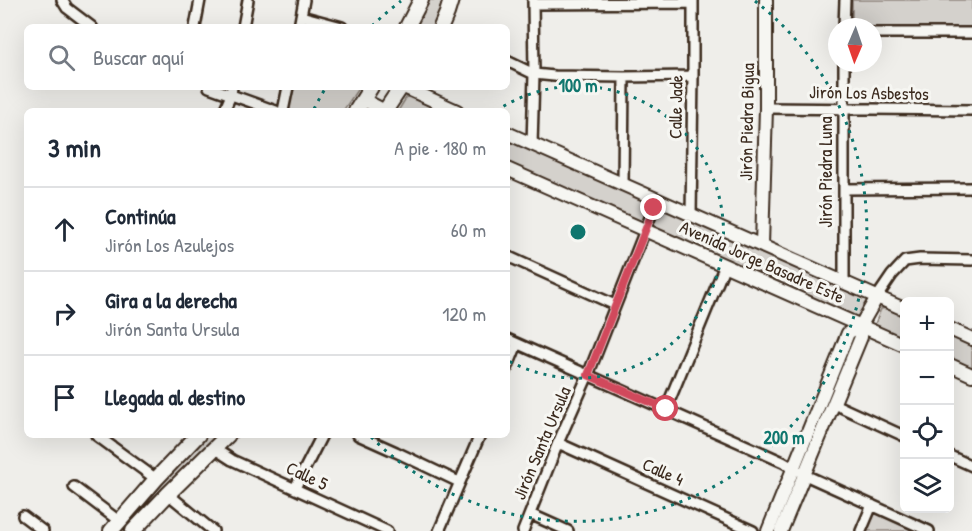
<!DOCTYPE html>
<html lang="es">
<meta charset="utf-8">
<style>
body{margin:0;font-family:"Patrick Hand",sans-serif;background:#f2f2f3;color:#1f2937}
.controls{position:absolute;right:18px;bottom:18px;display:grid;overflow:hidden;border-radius:9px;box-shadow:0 6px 24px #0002}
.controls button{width:54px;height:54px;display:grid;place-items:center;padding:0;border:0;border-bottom:2px solid #e0e1e3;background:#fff;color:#1f2937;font:30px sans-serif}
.compass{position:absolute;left:828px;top:18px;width:54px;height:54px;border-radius:50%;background:#fff;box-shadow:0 6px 24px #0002;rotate:182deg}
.stop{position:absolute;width:18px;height:18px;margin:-14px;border:4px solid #d1495b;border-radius:50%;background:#fff}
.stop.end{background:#d1495b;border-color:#fff;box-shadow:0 2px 6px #0008}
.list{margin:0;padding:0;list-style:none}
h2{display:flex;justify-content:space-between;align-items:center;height:78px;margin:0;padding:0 24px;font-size:26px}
h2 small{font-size:20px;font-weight:400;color:#747a83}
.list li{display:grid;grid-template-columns:39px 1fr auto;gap:18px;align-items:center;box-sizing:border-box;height:84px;padding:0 24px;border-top:2px solid #e0e1e3}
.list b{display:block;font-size:22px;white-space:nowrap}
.list p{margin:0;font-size:20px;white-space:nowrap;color:#747a83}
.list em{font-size:20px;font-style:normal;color:#747a83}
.icon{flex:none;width:33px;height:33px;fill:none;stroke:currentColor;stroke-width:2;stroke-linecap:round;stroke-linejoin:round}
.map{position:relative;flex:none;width:972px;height:531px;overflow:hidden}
.search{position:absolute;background:#fff;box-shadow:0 6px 24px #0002;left:24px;top:24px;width:486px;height:66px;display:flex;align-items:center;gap:15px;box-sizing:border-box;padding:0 21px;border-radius:9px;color:#747a83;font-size:22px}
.panel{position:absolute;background:#fff;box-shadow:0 6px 24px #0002;left:24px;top:108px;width:486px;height:330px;border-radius:9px}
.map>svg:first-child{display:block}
</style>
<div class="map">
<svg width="972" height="531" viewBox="0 0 972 531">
<rect width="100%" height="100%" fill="#efeeea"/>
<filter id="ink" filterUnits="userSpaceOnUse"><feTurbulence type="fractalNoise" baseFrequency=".0167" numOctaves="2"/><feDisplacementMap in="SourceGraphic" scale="12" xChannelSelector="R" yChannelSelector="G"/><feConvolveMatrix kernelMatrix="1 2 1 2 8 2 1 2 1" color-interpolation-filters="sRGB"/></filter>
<g filter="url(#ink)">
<path fill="#d4d1cc" stroke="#887e75" stroke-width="1.5" d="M426,0H446L440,18L434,27H412Z
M852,0H972V29L852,27Z
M293,87H359L343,111H289Z
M410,95L447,111H398L406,98Z
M507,138L651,202L642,225L507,165Z
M660,206L868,300L858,321L651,230L655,216Z
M887,308L904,316V341L875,329V324L881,309Z
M950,336L972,346V370L950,361Z
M207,435H222L128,531H118L130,516Z
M875,513L916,531H867Z"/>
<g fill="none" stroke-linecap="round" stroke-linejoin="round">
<g stroke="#3b2a1e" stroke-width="14">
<path id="street" d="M62,0L67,8L92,27
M533,4L693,3
M301,16L342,27
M195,27L200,0
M243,27L248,0
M299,27L304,0
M844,27L845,0
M873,33H972
M507,61L534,74L554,76L624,77L693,76
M209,87L276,111
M766,108L972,110
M224,111L231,95L232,87
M283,111L288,87
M532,145L534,74L533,0
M623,185L624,77
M844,189L972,188
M691,215L693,76V0
M507,256L615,305
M844,281V63
M877,297L892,275L905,261L920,259L972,260
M507,339L783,462L805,475L929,531
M507,369L517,344
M834,404L904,436
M666,409L725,265
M96,435L156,479
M358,435L396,452L459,482
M558,443L753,531
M215,449L232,460L387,531
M950,456L972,466
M74,487L119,521
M295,488L322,435
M168,494L213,531
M530,514L568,531
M23,516L43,531
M439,531L480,435
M523,531L558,443L588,375L657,200
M861,531L872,505"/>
</g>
<g stroke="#3b2a1e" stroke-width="16">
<path id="secondary" d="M404,87L457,111
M364,100L385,111
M507,133L904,309
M507,169L904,345
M762,245L766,108V0
M950,329L972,339
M950,365L972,375
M768,531L848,333L861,325L877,297
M781,531L861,337V325"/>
</g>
<g stroke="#3b2a1e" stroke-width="18">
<path id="primary" d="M407,27L421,0
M441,27L447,13L451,0
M356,111L371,87
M385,111L401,87
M111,531L156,479L198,435
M133,531L168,494L228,435"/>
</g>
<use href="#street" stroke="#f6f6f2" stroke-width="9"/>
<use href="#secondary" stroke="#f6f6f2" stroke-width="12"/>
<use href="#primary" stroke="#f6f6f2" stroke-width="14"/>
</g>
</g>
<g fill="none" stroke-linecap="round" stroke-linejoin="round" filter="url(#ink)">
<path stroke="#d1495b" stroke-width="8" d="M654,208L588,375L666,409"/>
</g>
<g fill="none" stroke="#0f766e" stroke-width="3" stroke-dasharray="3 6">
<path d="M496 111A146 146 0 1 1 507 360"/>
<path d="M314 109A291 291 0 0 1 325 89M372 26A291 291 0 0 1 401 1M755 1A291 291 0 1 1 370 436"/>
</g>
<g text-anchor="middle" stroke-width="6" stroke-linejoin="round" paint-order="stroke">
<g font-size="18" fill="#3b2a1e" stroke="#f6f6f2">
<text transform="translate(869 93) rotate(1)" y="6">Jirón Los Asbestos</text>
<text transform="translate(676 107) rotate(-89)" y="6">Calle Jade</text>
<text transform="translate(747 122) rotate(-89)" y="6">Jirón Piedra Bigua</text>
<text transform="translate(826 172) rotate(-90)" y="6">Jirón Piedra Luna</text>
<text transform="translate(762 262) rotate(24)" y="6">Avenida Jorge Basadre Este</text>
<text transform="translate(542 443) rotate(-67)" y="6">Jirón Santa Ursula</text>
<text transform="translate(663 472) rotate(24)" y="6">Calle 4</text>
<text transform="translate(307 476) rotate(25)" y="6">Calle 5</text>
</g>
</g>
<circle cx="578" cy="232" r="9" fill="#0f766e" stroke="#f6f6f2" stroke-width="3"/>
<g font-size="18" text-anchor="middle" font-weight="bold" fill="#0f766e" stroke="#f6f6f2" stroke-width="6" stroke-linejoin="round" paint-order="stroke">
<text x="578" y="92">100 m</text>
<text x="784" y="444">200 m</text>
</g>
</svg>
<div class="controls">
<button>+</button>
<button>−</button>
<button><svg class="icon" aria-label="locate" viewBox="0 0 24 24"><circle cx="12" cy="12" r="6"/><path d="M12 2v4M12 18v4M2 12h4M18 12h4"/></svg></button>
<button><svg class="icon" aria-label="layers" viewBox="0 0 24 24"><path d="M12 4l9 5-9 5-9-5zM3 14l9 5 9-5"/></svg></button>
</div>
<svg class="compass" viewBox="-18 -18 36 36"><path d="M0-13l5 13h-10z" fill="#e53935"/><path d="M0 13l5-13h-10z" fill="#747a83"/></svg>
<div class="stop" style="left:666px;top:409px"></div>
<div class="stop end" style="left:654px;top:208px"></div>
<div class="search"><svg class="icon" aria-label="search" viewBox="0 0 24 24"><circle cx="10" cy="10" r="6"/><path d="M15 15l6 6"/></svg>Buscar aquí</div>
<section class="panel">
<h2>3 min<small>A pie · 180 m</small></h2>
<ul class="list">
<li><svg class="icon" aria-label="ahead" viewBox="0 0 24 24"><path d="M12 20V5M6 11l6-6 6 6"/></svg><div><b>Continúa</b><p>Jirón Los Azulejos</p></div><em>60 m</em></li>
<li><svg class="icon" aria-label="right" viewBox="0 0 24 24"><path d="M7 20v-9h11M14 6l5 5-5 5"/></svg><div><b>Gira a la derecha</b><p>Jirón Santa Ursula</p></div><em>120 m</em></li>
<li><svg class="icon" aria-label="arrive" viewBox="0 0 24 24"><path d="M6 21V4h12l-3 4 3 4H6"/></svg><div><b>Llegada al destino</b></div></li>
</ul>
</section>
</div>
